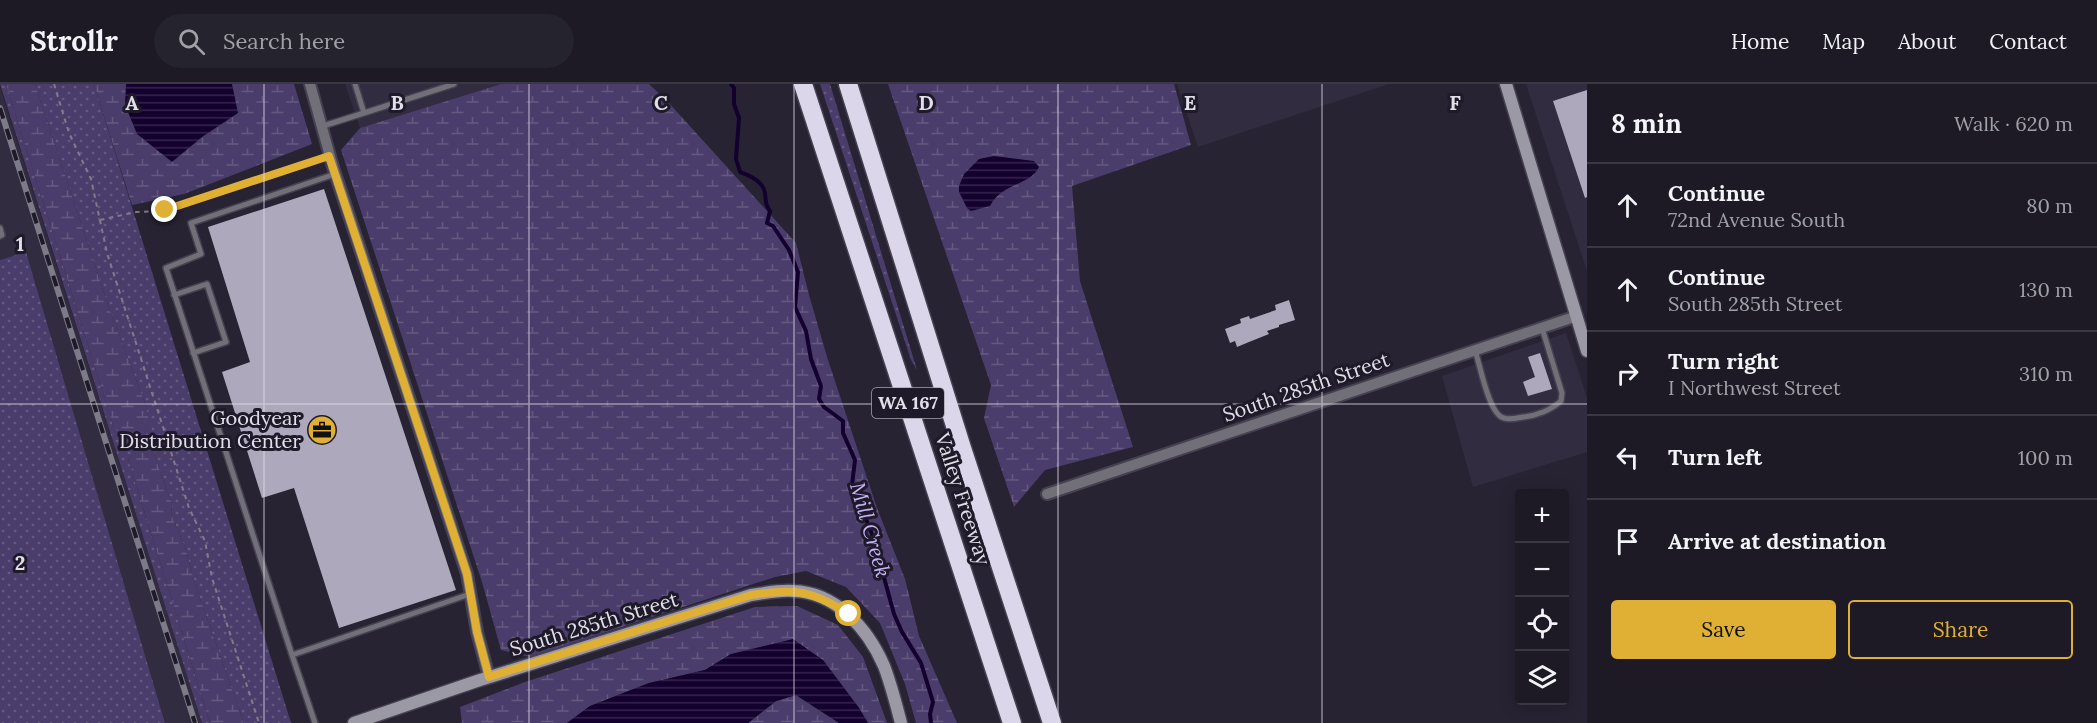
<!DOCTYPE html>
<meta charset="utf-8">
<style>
body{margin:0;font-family:Lora,serif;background:#25232e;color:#f1f3f6}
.controls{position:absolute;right:18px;bottom:18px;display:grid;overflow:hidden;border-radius:6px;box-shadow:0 3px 15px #0003}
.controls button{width:54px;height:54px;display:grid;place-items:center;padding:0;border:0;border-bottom:2px solid #3b3843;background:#1d1a26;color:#f1f3f6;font:30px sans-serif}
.stop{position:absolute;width:18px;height:18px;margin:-14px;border:4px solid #dfb034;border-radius:50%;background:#fff}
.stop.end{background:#dfb034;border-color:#fff;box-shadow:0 2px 6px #0008}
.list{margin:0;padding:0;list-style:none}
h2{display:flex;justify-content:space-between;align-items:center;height:78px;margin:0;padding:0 24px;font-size:26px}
h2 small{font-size:20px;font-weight:400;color:#a0a1a7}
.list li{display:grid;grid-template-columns:39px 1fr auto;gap:18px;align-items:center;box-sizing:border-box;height:84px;padding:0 24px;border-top:2px solid #3b3843}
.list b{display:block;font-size:22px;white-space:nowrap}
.list p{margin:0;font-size:20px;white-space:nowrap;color:#a0a1a7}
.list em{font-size:20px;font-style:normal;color:#a0a1a7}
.actions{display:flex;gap:12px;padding:18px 24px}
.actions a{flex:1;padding:14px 0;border:2px solid #dfb034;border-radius:6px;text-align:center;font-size:21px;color:#dfb034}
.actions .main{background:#dfb034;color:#111}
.icon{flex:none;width:33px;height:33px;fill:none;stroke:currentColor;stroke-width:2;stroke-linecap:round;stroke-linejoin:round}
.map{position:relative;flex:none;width:1587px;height:639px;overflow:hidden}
header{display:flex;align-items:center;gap:36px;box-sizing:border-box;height:84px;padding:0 30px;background:#1d1a26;border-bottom:2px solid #3b3843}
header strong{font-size:28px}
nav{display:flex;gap:33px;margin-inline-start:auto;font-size:21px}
.search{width:420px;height:54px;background:#25232e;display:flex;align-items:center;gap:15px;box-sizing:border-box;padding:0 21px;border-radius:33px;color:#a0a1a7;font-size:22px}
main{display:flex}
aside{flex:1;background:#1d1a26}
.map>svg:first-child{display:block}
</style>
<header>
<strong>Strollr</strong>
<div class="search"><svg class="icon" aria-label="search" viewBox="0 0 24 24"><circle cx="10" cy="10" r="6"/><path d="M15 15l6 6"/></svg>Search here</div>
<nav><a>Home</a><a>Map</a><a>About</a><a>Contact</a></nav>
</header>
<main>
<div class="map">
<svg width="1587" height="639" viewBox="0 0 1587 639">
<defs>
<pattern id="grass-dots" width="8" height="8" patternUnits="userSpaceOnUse" patternTransform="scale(1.5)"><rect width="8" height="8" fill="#4b3d6b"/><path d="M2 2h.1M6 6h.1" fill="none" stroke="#655980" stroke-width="1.8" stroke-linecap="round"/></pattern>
<pattern id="wetland-marsh" width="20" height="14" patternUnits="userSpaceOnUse" patternTransform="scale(1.5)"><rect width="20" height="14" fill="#4b3d6b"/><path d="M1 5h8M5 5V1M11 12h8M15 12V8" fill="none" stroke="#655980"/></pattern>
<pattern id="water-rules" width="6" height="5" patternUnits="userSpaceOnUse" patternTransform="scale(1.5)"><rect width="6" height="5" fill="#13002e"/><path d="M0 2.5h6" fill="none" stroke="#35254c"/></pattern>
</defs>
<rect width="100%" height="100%" fill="#272333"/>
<path fill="#322c41" d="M345,0H501L360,44Z
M1177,0H1389L1198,63Z
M1526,0H1587V187Z
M0,3L202,639H165L26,168L0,176Z
M1566,249L1587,314V368L1473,403L1442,292Z"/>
<path fill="url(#grass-dots)" d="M0,0H6L114,344L150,347L146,322L108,221L35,0H94L291,639H244L196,503L185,463L171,430L172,420L150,359L128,375L210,639H202Z
M820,0H830L917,286L911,276Z
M26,168L165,639H0V176Z"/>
<path fill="url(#wetland-marsh)" d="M6,0H35L108,221L146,322L151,347L124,349L114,344Z
M94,0H294L312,60L184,110L132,121Z
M501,0H649L668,18L796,159L809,211L827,273L877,424L905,495L919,552L957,639H916L905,600L880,539L846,503L806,487L775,493L530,573L501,566L482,498L341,66L360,44Z
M888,0H1174L1191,61L1072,102L1080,197L1133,363L1045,386L1014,423L984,334L991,301Z
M150,359L172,420L171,430L185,463L196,503L244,639H210L128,375L142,360Z
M797,522L838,541L863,573L887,639H868L859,624L823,576L731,570L705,586L649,599L590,622L567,639H462L460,623L525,598L755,523Z
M796,611L839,639H748L776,617Z"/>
<path fill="url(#water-rules)" d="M126,0H232L238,29L202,53L172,78L137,50L125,21Z
M994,72L1034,77L1039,83C1030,102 1001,99 990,122L971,127L967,124L959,108V102L964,90L979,75Z
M793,555L823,576L859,624L868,639H839L796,611L776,617L748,639H567L590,622L649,599L705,586L731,570Z"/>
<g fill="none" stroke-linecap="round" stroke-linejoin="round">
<path stroke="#13002e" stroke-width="4" d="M731,0L734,4V20L739,34L736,75L740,88C750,92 763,97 765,109C766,117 765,120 770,127L767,139L773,142L789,166L798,188L795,223L806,247L811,275L821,302L819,315L824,323L843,337V349L855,376L852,401L872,450L894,530L902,548L921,579L933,618L930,630L931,639"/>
</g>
<path fill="#ada8bc" d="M1587,6V113L1585,114L1553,17Z
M324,105L456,506L339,544L294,404L262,414L222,288L250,278L208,143Z
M1289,216L1295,236L1279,241V243L1267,247L1269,250L1249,258L1237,263L1235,257L1230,259L1225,245L1241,239L1240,235L1249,232L1250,235L1276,226L1275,221Z
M1540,269L1552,305L1528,312L1523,298L1535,293L1528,273Z"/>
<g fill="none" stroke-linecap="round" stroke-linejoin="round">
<g stroke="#454150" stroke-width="8">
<path id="lane" d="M364,29L454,0
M323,42L364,29L355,0
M0,144L2,151L0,152
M174,211L207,200L226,258L193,269
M1475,266C1480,281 1489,331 1504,334C1509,336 1517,334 1523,333C1536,332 1551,326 1561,317L1562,309L1542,244
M292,571L166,184L201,170L191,139L335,90
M315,639L292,571L470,510"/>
</g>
<g stroke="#454150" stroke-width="14">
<path id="street" d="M310,0L333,83L467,490L477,548L489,593
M1047,410L1577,232"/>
</g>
<g stroke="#454150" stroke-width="15">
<path id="secondary" d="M1506,0L1587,267
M354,639L480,596L751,511C765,509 779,506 793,507C836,508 868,545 884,582C891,600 896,620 901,639"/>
</g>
<g stroke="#454150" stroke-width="21">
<path id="highway" d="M803,0L1012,639
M848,0L962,364L1052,639"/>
</g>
<path stroke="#807c89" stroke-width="2" stroke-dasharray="4.5 4.5" stroke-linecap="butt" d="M54,0L69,49L91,95L107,169L189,424L205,457L212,494L259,639
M100,136L136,128L165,127L319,76"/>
<use href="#lane" stroke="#716f77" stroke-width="5"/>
<use href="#street" stroke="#716f77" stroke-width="10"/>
<use href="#secondary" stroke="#9c99a6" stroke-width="12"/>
<use href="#highway" stroke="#dbd6ea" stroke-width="18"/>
<g stroke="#7e7b88" stroke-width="6">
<path id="rail" d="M0,24L195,639"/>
</g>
<use href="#rail" stroke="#1e1a29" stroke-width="4" stroke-dasharray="11" stroke-linecap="butt"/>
</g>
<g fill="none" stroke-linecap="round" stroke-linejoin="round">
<path stroke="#dfb034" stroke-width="8" d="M165,126L329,72L467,490L477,548L489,593L751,511C795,504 811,506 849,530"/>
</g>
<path fill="none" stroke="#e2dfe9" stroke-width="1.5" stroke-opacity="0.55" d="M264,0V639M529,0V639M794,0V639M1058,0V639M1322,0V639M0,320H1587"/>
<defs>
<g id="office-disc" transform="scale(1.5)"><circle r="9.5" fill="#dfb034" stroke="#1e1a29"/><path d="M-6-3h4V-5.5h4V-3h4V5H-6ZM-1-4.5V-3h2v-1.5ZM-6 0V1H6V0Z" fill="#111"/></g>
</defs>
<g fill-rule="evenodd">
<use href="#office-disc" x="322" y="346"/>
</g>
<g text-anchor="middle" stroke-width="6" stroke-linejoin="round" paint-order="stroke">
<rect fill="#1e1a29" stroke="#a7a4af" stroke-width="1.5" x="872" y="304" width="72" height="30" rx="4.5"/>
<g font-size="18" font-weight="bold" fill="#e2dfe9">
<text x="908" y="325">WA 167</text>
</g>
<g font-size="20" fill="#e2dfe9" stroke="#1e1a29">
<text transform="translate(1306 303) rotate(-19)" y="7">South 285th Street</text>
<text transform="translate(963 415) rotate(72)" y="7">Valley Freeway</text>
<text transform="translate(594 540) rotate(-17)" y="7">South 285th Street</text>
</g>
<g font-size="20" fill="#e2dfe9" stroke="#1e1a29" text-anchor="end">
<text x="301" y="341">Goodyear<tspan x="301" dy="23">Distribution Center</tspan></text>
</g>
<g font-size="21" font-style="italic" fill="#c6b2f7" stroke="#1e1a29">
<text transform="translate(870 446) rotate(74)" y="7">Mill Creek</text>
</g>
</g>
<g font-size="20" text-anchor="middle" font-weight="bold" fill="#e2dfe9" stroke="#1e1a29" stroke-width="6" stroke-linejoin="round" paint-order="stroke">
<text x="132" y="26">A</text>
<text x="397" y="26">B</text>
<text x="661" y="26">C</text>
<text x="926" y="26">D</text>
<text x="1190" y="26">E</text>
<text x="1455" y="26">F</text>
<text x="20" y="167">1</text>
<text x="20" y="486">2</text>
</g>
</svg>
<div class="controls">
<button>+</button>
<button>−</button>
<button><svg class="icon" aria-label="locate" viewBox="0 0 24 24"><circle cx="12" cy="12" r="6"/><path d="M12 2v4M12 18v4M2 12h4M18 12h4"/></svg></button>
<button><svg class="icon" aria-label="layers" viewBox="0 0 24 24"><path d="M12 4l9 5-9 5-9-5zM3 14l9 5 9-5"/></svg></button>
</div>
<div class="stop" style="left:849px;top:530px"></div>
<div class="stop end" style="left:165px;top:126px"></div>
</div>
<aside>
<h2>8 min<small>Walk · 620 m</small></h2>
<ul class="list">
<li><svg class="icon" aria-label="ahead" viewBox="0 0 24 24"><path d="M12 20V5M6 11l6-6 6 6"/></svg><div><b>Continue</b><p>72nd Avenue South</p></div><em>80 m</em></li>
<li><svg class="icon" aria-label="ahead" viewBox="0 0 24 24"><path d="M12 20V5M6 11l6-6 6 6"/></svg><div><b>Continue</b><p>South 285th Street</p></div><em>130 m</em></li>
<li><svg class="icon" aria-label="right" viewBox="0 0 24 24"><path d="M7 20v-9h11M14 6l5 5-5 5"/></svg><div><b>Turn right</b><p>I Northwest Street</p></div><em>310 m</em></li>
<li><svg class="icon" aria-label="left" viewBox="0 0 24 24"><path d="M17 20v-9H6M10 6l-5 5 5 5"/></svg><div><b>Turn left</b></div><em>100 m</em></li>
<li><svg class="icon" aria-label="arrive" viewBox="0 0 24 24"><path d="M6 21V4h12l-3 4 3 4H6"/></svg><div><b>Arrive at destination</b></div></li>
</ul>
<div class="actions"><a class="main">Save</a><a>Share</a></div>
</aside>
</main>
